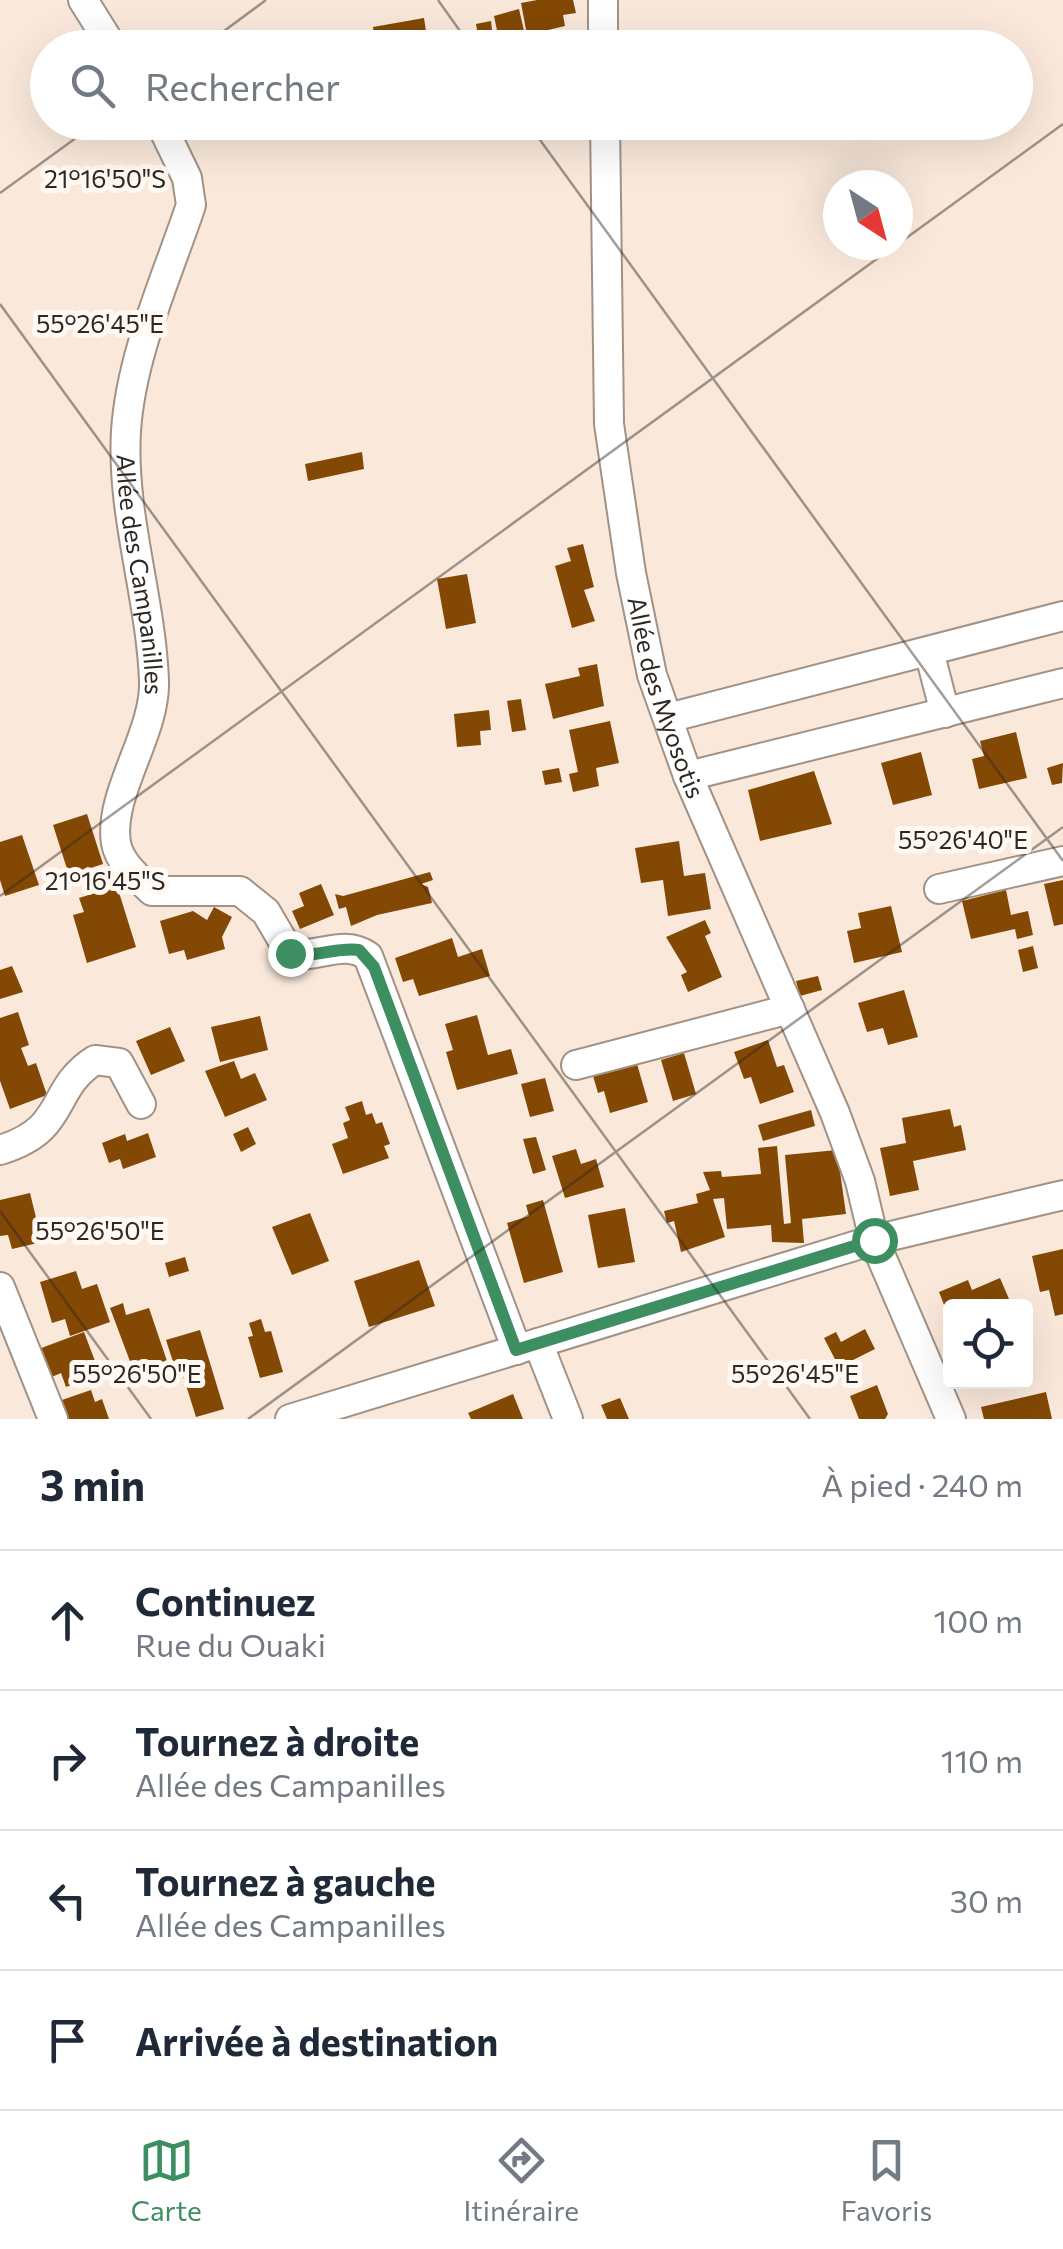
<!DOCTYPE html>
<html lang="fr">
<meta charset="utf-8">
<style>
body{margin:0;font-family:Commissioner,sans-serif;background:#f6f6f7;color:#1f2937}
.controls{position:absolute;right:30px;bottom:30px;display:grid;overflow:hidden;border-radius:10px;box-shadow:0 10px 40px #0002}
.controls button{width:90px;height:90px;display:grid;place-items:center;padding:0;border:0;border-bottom:2px solid #e0e1e3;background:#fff;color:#1f2937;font:50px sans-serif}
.compass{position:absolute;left:823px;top:170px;width:90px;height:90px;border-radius:50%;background:#fff;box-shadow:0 10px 40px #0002;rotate:144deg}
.stop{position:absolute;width:30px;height:30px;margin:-22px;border:8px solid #3d8e60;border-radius:50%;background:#fff}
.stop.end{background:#3d8e60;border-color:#fff;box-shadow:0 2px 10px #0008}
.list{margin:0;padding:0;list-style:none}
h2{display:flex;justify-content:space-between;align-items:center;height:130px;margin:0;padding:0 40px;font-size:42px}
h2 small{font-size:32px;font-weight:400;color:#747a83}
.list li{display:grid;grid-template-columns:65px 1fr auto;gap:30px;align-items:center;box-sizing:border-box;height:140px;padding:0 40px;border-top:2px solid #e0e1e3}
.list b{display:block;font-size:38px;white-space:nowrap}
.list p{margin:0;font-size:32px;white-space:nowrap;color:#747a83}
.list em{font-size:32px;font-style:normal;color:#747a83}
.icon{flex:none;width:55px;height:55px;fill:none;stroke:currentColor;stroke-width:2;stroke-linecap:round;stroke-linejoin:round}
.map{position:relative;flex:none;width:1063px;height:1419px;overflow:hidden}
.search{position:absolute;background:#fff;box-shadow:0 10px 40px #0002;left:30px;right:30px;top:30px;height:110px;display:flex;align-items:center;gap:25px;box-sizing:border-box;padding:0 35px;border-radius:55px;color:#747a83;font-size:38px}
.sheet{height:690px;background:#fff}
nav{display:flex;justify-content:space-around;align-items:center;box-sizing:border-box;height:140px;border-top:2px solid #e0e1e3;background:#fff;font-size:28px;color:#747a83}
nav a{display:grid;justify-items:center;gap:5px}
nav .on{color:#3d8e60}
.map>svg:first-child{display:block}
</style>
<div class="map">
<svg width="1063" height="1419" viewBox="0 0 1063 1419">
<rect width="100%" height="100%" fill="#fae9db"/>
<path fill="#834804" d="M537,0H573L576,13L563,15L565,26L527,35L521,3Z
M519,9L525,35L499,40L494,16Z
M424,18L427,38L408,41L409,48H382L381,41L375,42L373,27Z
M491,21L493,39L479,42L476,24Z
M362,452L364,469L308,481L305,464Z
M583,544L594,587L584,590L595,621L572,628L555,566L571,561L567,548Z
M467,574L476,623L446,629L437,579Z
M597,664L604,706L553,719L545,684L580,676L578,668Z
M521,699L526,730L512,732L507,701Z
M489,710L491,730L480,731L481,745L457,747L454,714Z
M610,721L619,763L596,768L599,786L573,792L569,774L578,772L569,730Z
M1016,732L1027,778L979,789L972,759L984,756L980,741Z
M921,752L932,795L893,805L881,763Z
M1063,763L1062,783L1052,785L1047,768Z
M559,768L562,782L545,785L542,771Z
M814,771L832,824L760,841L748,790Z
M87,814L103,864L69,875L53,825Z
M22,835L39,885L5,896L0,880V842Z
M679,841L684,876L705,873L711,909L668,916L663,880L641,883L635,848Z
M430,872L433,880L421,884L428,887L432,903L377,915L351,926L346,907L339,909L335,894L343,896Z
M1063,880V924L1054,926L1044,884Z
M321,884L334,915L300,929L292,911L304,906L299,893Z
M117,886L136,947L87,963L73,915L84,912L79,898Z
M1006,890L1011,915L1028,911L1033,935L1017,939L1015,929L971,939L962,901Z
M891,906L902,952L854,963L847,931L861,928L858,913Z
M214,907L232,917L222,937L225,949L187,960L184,950L169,954L160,921L193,911L207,920Z
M705,920L711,933L705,936L722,977L688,992L681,975L687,972L666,937Z
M452,938L458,957L482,949L490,976L419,996L413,979L403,982L395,958Z
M1033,946L1038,968L1023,972L1018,950Z
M12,966L23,992L0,999V970Z
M818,976L822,990L800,996L796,981Z
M904,990L918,1037L888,1045L883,1028L867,1032L858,1003Z
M18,1012L29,1045L21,1048L28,1066L36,1063L47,1095L10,1109L0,1081V1018Z
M477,1015L488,1055L511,1049L518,1074L457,1090L446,1052L453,1050L445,1024Z
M260,1016L268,1050L220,1062L211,1027Z
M170,1027L185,1061L151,1075L136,1041Z
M768,1040L777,1067L784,1065L794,1092L760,1104L751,1077L744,1079L734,1052Z
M684,1053L696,1094L673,1101L661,1060Z
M234,1061L241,1079L255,1073L267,1100L225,1117L205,1071Z
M637,1064L648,1102L610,1113L604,1091L598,1093L593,1076Z
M545,1078L554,1111L530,1117L521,1084Z
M362,1101L366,1115L372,1113L376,1124L382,1122L390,1144L384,1146L389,1158L343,1174L332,1144L348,1138L343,1123L350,1120L345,1107Z
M950,1109L954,1127L961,1125L966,1150L913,1161L919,1190L890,1196L880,1148L906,1143L902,1118Z
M811,1110L815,1126L763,1141L758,1125Z
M248,1127L256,1144L241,1152L233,1134Z
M148,1133L156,1157L123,1169L120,1159L109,1163L102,1143L125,1134L127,1141Z
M536,1137L546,1170L533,1174L523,1139Z
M777,1146L784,1224L791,1223L785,1155L837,1150L846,1214L802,1219L804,1243L772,1242L771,1225L727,1229L724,1198L713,1199L725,1237L681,1252L674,1221L667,1223L664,1211L698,1203L696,1194L710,1190L703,1172L721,1171L722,1177L761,1174L758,1148Z
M576,1149L581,1164L596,1159L604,1187L565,1198L552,1156Z
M30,1193L42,1242L12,1249L8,1235L0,1236V1200Z
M543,1200L563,1272L524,1283L507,1223L529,1216L526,1205Z
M625,1208L635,1262L598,1268L588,1215Z
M310,1213L329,1261L292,1275L272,1227Z
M1063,1249V1314L1055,1316L1049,1290L1040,1292L1032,1256Z
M185,1257L189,1271L169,1277L165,1263Z
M419,1260L435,1306L369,1327L354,1281Z
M76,1271L82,1289L97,1284L110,1322L70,1336L65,1319L52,1323L40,1282Z
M1000,1278L1012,1306H950V1320L939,1292L968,1280L972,1290Z
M123,1303L126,1315L149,1308L167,1361L134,1372L110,1308Z
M261,1319L265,1332L271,1331L283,1372L260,1378L248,1337L253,1336L249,1323Z
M865,1329L875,1349L839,1367L824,1338L836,1332L841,1342Z
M200,1330L224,1409L196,1417L180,1366L175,1368L166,1340Z
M84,1332L95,1361L86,1364L91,1377L66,1387L61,1373L47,1379L36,1350Z
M877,1385L888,1414L885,1419H859L850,1396Z
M91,1390L95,1402L102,1399L109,1419H65L59,1401Z
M1046,1392L1052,1419H984L981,1407Z
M513,1394L523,1419H471L468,1413Z
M620,1398L629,1419H607L601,1405Z"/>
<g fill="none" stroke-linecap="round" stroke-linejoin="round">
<g stroke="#a19285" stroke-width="32">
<g id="minor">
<path d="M83,0L113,48"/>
<path d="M603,0V48"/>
<path id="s1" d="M160,122L187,178L191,205C167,277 131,354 126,431C121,514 151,598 154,681C156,733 108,794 116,843C119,862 138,878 152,891H240L266,912L290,953C317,960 342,938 368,956L517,1350"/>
<path id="s2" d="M605,122L609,424L631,573L652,675L688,776L835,1113L860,1181L874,1240L951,1419"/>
<path d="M929,651L945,713"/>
<path d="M668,718L1063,616"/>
<path d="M688,776L1063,683"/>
<path d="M939,889L1063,861"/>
<path d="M576,1065L790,1009"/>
<path d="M0,1150C69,1129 48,1090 95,1060L119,1063L141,1104"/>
<path d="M0,1287L53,1419"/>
<path d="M538,1343L568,1419"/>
<path d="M290,1419L874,1240L1063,1195"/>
</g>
</g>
<use href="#minor" stroke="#fff" stroke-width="28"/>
</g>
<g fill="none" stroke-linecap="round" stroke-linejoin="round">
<path stroke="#3d8e60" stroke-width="12" d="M290,953C312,959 335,947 359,950L374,967L516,1350L874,1240"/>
</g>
<path fill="none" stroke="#2e2823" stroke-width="2.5" stroke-opacity="0.45" d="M438,0L472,48M201,48L266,0M527,122L1063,861M0,193L98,122M898,244L1063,124M0,304L810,1419M0,896L896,245M0,1211L151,1419M248,1419L1063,827"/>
<g text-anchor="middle" stroke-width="10" stroke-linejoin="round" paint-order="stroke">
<g font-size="25" fill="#2e2823" stroke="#fff8f3">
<text dy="9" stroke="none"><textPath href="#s1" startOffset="470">Allée des Campanilles</textPath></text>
<text dy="9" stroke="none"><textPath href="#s2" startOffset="582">Allée des Myosotis</textPath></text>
</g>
</g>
<g font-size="25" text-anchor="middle" fill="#2e2823" stroke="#fff8f3" stroke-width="10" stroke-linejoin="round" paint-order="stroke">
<text x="105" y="188">21°16'50"S</text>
<text x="100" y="333">55°26'45"E</text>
<text x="963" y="849">55°26'40"E</text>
<text x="105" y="890">21°16'45"S</text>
<text x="100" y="1240">55°26'50"E</text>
<text x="137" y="1383">55°26'50"E</text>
<text x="795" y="1383">55°26'45"E</text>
</g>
</svg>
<div class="controls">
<button><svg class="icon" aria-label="locate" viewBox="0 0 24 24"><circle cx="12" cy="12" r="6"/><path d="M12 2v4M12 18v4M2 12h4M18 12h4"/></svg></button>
</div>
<svg class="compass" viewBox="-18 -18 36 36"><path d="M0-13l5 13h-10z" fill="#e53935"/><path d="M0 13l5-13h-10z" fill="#747a83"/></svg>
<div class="stop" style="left:874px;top:1240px"></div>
<div class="stop end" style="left:290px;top:953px"></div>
<div class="search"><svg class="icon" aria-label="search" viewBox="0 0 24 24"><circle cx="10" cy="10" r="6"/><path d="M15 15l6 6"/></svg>Rechercher</div>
</div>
<section class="sheet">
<h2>3 min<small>À pied · 240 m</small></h2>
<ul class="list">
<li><svg class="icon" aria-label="ahead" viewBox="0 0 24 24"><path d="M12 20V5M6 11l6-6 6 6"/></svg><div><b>Continuez</b><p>Rue du Ouaki</p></div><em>100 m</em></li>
<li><svg class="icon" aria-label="right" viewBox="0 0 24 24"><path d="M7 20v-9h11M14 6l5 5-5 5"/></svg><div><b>Tournez à droite</b><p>Allée des Campanilles</p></div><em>110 m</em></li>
<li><svg class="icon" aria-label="left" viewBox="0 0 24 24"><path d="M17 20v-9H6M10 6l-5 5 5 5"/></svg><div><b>Tournez à gauche</b><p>Allée des Campanilles</p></div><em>30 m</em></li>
<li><svg class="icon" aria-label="arrive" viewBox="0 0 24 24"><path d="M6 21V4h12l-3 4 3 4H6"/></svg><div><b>Arrivée à destination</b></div></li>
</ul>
</section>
<nav>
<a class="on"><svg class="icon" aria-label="map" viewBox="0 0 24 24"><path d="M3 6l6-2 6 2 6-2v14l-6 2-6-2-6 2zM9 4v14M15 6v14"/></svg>Carte</a>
<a><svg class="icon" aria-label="directions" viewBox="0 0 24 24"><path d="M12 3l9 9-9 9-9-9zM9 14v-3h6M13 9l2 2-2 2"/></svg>Itinéraire</a>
<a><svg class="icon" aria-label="saved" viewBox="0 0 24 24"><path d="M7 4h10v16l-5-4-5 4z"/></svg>Favoris</a>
</nav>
